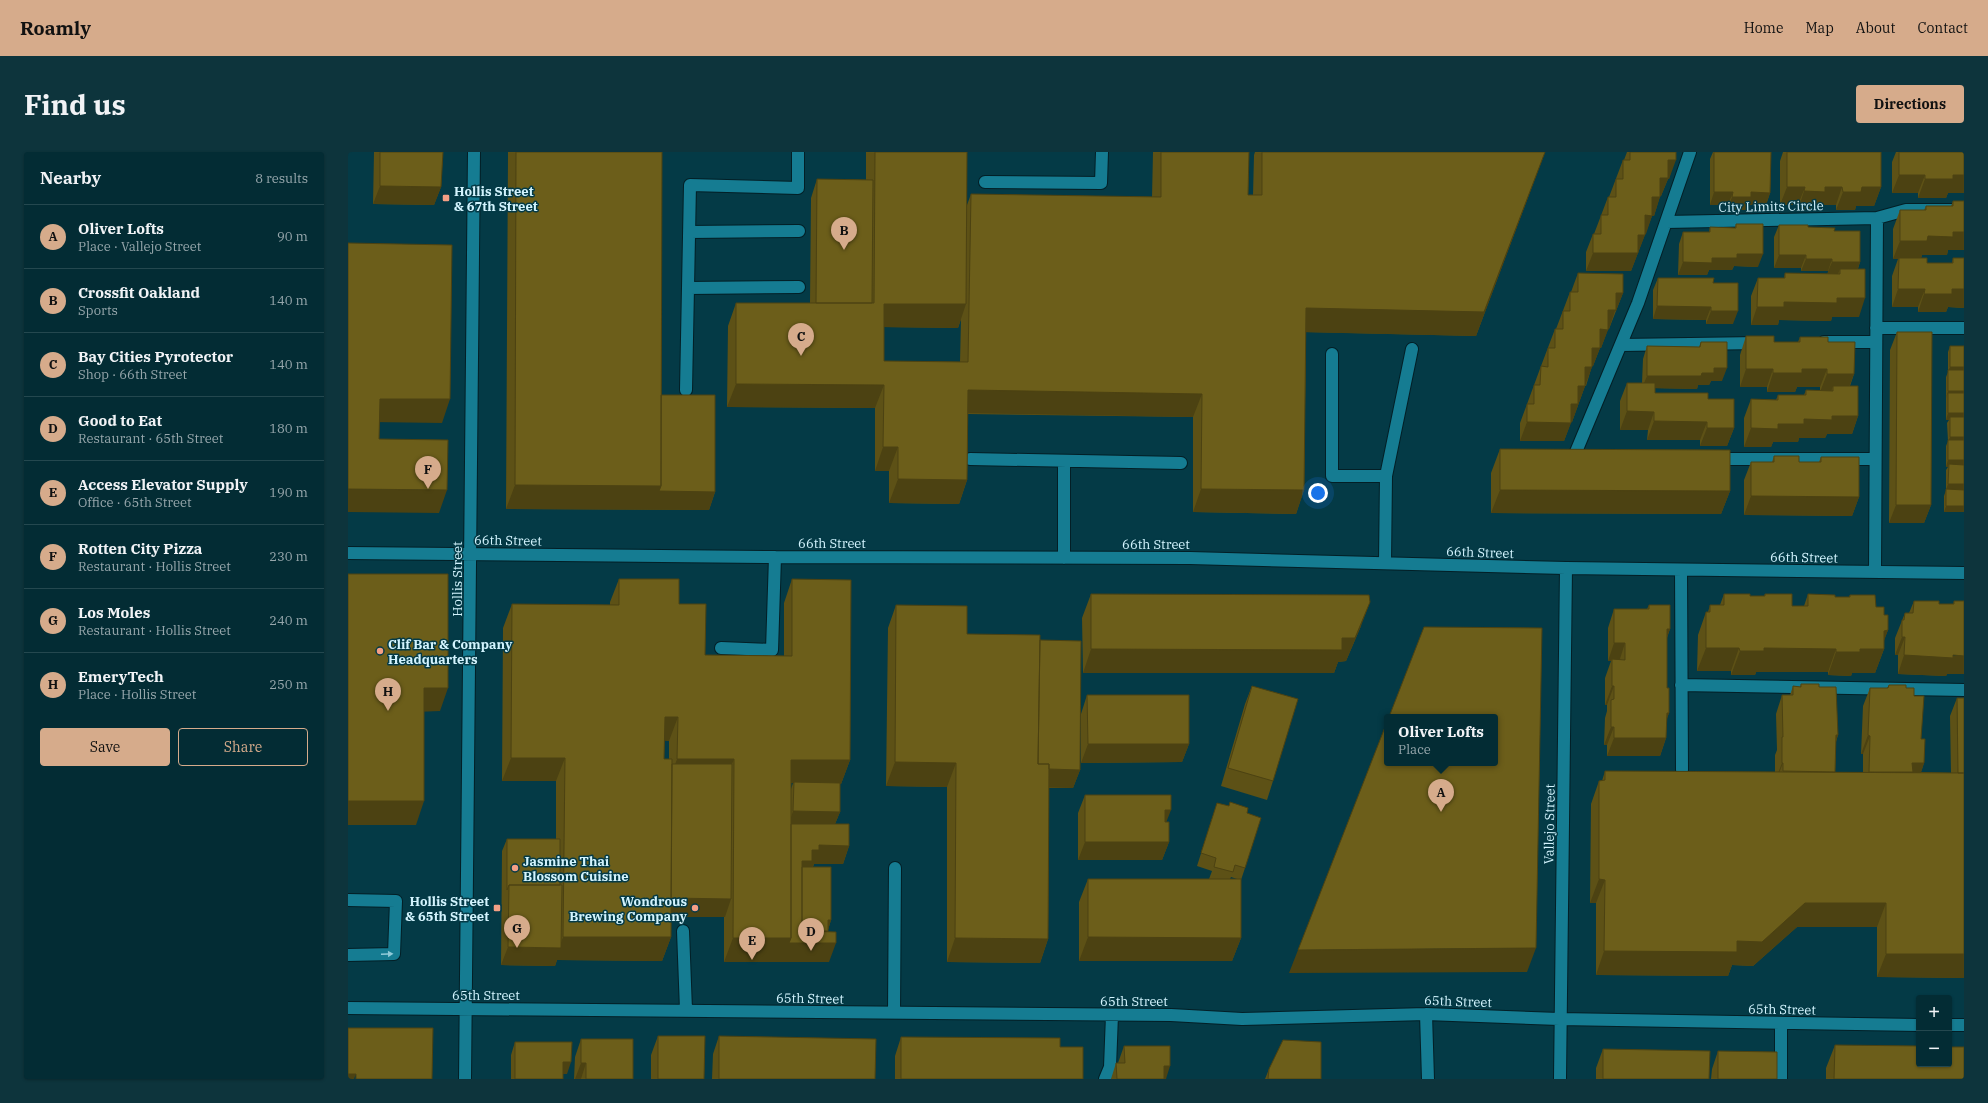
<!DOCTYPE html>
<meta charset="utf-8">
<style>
body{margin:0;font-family:"IBM Plex Serif",serif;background:#0d343c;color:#f1f3f6}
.controls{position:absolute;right:12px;bottom:12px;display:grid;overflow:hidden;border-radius:4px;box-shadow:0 1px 3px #0004}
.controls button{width:36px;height:36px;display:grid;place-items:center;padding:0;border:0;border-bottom:1px solid #24484f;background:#032c34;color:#f1f3f6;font:20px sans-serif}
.you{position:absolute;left:970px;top:341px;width:14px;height:14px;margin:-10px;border:3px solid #fff;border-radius:50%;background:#1a73e8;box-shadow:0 0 0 6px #1a73e833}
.badge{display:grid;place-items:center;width:26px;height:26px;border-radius:50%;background:#d6ab8b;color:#111;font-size:13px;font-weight:700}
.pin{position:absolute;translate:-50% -33px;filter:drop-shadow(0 1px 2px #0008)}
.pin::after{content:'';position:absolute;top:21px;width:14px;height:12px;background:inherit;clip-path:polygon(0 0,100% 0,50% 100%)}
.popup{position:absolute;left:1036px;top:562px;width:114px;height:52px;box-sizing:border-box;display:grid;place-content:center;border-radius:4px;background:#032c34;filter:drop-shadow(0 1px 3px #0005);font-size:13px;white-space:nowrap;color:#97a7ac}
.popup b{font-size:15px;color:#f1f3f6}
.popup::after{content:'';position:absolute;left:50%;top:100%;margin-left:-8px;border:8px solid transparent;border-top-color:#032c34}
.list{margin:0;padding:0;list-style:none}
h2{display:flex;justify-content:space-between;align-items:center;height:52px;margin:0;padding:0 16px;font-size:17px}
h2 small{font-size:13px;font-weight:400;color:#97a7ac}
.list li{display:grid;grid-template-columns:26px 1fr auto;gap:12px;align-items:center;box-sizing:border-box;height:64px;padding:0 16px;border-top:1px solid #24484f}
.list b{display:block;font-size:15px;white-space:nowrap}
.list p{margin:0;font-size:13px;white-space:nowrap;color:#97a7ac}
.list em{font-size:13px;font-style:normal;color:#97a7ac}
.actions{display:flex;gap:8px;padding:12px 16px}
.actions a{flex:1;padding:9px 0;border:1px solid #d6ab8b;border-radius:4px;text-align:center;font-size:14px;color:#d6ab8b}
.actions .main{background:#d6ab8b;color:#111}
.map{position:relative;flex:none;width:1616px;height:927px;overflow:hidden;border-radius:4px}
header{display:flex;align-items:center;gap:24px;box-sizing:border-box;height:56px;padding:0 20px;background:#d6ab8b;color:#111}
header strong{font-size:19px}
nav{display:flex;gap:22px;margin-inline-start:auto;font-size:14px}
.intro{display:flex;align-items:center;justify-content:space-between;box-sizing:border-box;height:96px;padding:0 24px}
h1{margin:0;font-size:28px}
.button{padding:10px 18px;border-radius:4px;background:#d6ab8b;color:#111;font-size:14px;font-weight:700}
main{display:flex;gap:24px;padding:0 24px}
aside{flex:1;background:#032c34;border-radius:4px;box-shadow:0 1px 3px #0004}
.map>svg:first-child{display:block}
</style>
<header>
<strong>Roamly</strong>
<nav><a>Home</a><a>Map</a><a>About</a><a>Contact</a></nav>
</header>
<div class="intro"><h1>Find us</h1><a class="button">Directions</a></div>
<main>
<aside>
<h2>Nearby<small>8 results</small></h2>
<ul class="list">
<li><span class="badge">A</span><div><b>Oliver Lofts</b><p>Place · Vallejo Street</p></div><em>90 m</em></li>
<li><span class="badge">B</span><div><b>Crossfit Oakland</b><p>Sports</p></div><em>140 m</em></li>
<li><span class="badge">C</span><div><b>Bay Cities Pyrotector</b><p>Shop · 66th Street</p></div><em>140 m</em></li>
<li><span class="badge">D</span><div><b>Good to Eat</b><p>Restaurant · 65th Street</p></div><em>180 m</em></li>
<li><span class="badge">E</span><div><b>Access Elevator Supply</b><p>Office · 65th Street</p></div><em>190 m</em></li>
<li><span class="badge">F</span><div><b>Rotten City Pizza</b><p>Restaurant · Hollis Street</p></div><em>230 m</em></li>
<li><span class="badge">G</span><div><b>Los Moles</b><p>Restaurant · Hollis Street</p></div><em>240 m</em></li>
<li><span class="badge">H</span><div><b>EmeryTech</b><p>Place · Hollis Street</p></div><em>250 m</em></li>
</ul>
<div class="actions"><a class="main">Save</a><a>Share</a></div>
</aside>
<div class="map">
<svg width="1616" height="927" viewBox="0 0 1616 927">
<rect width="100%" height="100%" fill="#043a46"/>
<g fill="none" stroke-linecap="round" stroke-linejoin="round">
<g stroke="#031f26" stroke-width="14">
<path id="minor" d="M637,30L753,31L754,0
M1318,70L1529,66L1558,58H1616
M341,80L451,79
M340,136L451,135
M1528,176H1616
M1476,190H1528
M1273,193L1411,191
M984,202V324H1038
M338,238L342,33L450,36V0
M622,307L833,311
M1225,307L1290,151L1342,0
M1366,307H1527
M0,401L427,405L842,406L1218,416L1616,421
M716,406V310
M1037,411L1038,324L1064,197
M1333,418L1334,618
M1527,420L1529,66
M373,496L424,498L427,405
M1333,533L1616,538
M0,748L48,749L46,802L0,803
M335,779L338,858
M0,856L823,863L894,867L1078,862L1211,867L1571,873
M546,861L547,716
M1078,862L1080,927
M1601,873H1616
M117,927L126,0
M757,927L762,915L764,863
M1212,927L1218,416
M1433,927V872"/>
</g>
<use href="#minor" stroke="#157c92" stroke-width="12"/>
</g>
<path fill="#5d5116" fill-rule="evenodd" d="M26,0H95L93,35L86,53L25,52Z
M160,0H314L313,243L367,340L361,358L158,357Z
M518,0H619V53L623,42L804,45L805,0H901L900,43H905L906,3L907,0H1197L1128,184L958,180L956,338L948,362L845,360V265L620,262L619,328L611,352L541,351V319H527V256L379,255L380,174L388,151H462L463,46L469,27L518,28ZM613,167L612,210L536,209V175L610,176Z
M1279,0H1328L1321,27H1320L1313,44H1312L1306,64H1304L1283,119H1238V100L1245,82H1246L1260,45H1261L1275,8H1276Z
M1365,0H1423L1422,41L1418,53H1400L1398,58L1380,57V53H1362V7Z
M1435,0H1533V35L1526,54H1508L1507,58H1488V53H1472L1470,58H1450V53H1432V9Z
M1548,0H1616L1598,46H1570V41H1544V10Z
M1605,49H1616V98H1600L1599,103H1574L1573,106L1579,111H1604L1605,106H1616V156L1600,155L1598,160H1570V155H1544V124L1550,107H1545V77L1552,58H1576L1578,54H1603Z
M1388,72L1410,115L1386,114L1384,118H1361L1359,123H1330L1331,92L1335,80H1361L1362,75L1387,76Z
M1431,73L1460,75L1486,79L1512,110L1510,117L1511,165H1484L1483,169L1431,168L1430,173H1403V144L1410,126H1436L1437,121L1480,122V119H1453V116H1426V85Z
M1230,121L1275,141L1261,177H1260L1253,196H1252L1245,214H1244L1238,234H1237L1224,270H1223L1216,289H1172V271L1193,214L1207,177H1208L1222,140H1223Z
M1310,126L1365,131L1385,172H1358V168L1305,167V138Z
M1549,180L1583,353L1576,371H1541L1542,198Z
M1398,184L1426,190H1450L1452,185L1480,190L1506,222L1502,234L1510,264L1504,282H1479L1477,286H1451L1450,290H1425L1423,295H1396V266L1403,247L1428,248L1430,243H1456L1458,238H1472V235H1449L1447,240H1419V235H1392V203Z
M1353,190L1374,229H1363L1361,233H1350L1349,237L1307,236V241L1360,247L1386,276L1379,294H1352V288H1299L1300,278H1272V249L1279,231H1294L1295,207L1299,194L1351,195Z
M1602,194L1616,360H1596V344L1598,338V318L1600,315H1598V294L1600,289L1599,271L1601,268H1598V225L1600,220V200Z
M1152,297L1382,339L1373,362L1143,361V321Z
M1426,304L1451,310H1471L1473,305L1511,345L1504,364L1396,363V328L1403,310H1424Z
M271,427L331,452L357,503L436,504V451L444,427L502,608L493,632H492V660L487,672L501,694L495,712H466L465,715L483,768L480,778L481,810H376V765H323V785L314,809L209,808L207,814L153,813L154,699L159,687H208V629H154L155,476L164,452L262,453V450ZM316,588L321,589V607H316ZM443,631H445L443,637Z
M743,442L1013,474L998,509L990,510L986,521H735L734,466Z
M1376,442L1402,444H1416L1417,442L1444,454H1456L1460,442L1487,445H1501L1502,443L1528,455L1536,463L1540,478L1536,488V497L1527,521H1504L1503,524L1480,523V520H1408L1407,523H1383V519H1349L1350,483L1358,460H1360L1362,453H1372Z
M1566,449L1591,452H1605L1606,449L1599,522L1598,524L1550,522V503H1547V486L1557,461H1561Z
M548,453L619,482L692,488L732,618L725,636H701L700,787L692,811L599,810V635L538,634L540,476Z
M1301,453L1322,477L1319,486V536L1321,561L1318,568V586L1312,604H1259V593H1256L1257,566L1259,559V553H1257V526L1263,509H1260V476L1266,457H1299Z
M1453,532L1471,535L1490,583L1488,590L1487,620H1515V602H1513L1515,554L1522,536H1539L1541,533L1558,536L1566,544L1573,587L1576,611L1573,620L1603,621L1602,564L1609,546L1616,826L1529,825V775H1449L1405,814L1384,813L1380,824L1248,823V751H1242L1243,652L1251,629H1254L1257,619L1427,620V603L1429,598L1428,562L1434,543H1442L1445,534L1452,535Z
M904,534L925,629L919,648L873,634L897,552Z
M739,543L841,592L834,610L733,611V562Z
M737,643L819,670L821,690L814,708H730V661Z
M882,650L899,661L897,716L893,728V786L884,809H731V750L740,727H861L864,719L849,714L869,651L881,654ZM883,725L889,727H882Z
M310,884L356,927H303V903Z
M371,884L527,927H364L365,902Z
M553,885L712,895L735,927H547V904Z
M233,887L285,927H226L227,905Z
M167,890L219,922H215V927H163V903Z
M1487,893L1616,927H1478V916Z
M776,894L818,927H763L768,911H770Z
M1255,897L1361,927H1248V916Z
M1370,899L1429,927H1363L1364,917Z
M921,917L973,927H917Z"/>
<path fill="#4c4212" d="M1197,0L1128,184L949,180L958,156Z
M1320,8H1328L1321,27H1320L1313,44H1306L1312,26Z
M1551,23H1577L1570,41H1544Z
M1605,23H1616V41H1600L1598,46H1570L1577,27Z
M32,34L93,35L86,53L25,52Z
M1439,35H1457L1450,53H1432Z
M1477,35H1494L1488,53H1472L1470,58H1450L1456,39Z
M1514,35H1533L1526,54H1508L1507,58H1488L1495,40Z
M1366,40H1385L1380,53H1362Z
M1403,40L1422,41L1418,53H1400L1398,58L1380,57L1384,45Z
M1304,45H1312L1306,64H1300H1304L1298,82H1290Z
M1605,80H1616V98H1600L1599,103H1574L1573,107L1551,106L1550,107H1545L1552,89Z
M1290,83H1297L1283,119H1238L1245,101Z
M1389,102H1415L1410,115L1386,114L1384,118H1361L1359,123H1330L1335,110Z
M1431,103H1458L1453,116H1426Z
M1458,107H1484L1480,119H1453Z
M1484,110H1512L1508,122L1492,117L1490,122H1479Z
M1550,137H1577L1570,155H1544Z
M1604,137H1616V156L1600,155L1598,160H1570L1576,142Z
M1268,141H1275L1268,159H1267L1261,177L1253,176L1260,158Z
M1489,146H1517L1511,165H1484L1483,169L1431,168L1430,173H1403L1409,155L1436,150Z
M536,152H618L610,176L527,175Z
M1309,154L1363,155L1358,168L1305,167Z
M1363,159H1390L1385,172H1358Z
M1252,177L1260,178L1253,196H1252L1245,214H1238Z
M1237,215H1244L1224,270H1216Z
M1602,215H1616V221L1600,219Z
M1366,216H1379L1374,229H1363L1361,233H1350L1349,237L1294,236L1299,224L1354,221Z
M1398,217H1425L1419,235H1392Z
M1454,217H1479L1472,235H1449L1447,240H1419L1425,221Z
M1479,222H1506L1499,240L1485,239V234L1483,240H1472Z
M388,232L536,233L527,256L379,255Z
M620,238L854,242L845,265L612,261Z
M1600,239H1616V245L1600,241L1598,246Z
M32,247H102L94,271L23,270Z
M1279,259L1306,260L1300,278H1272Z
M1600,261H1616V268L1602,265L1601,268H1598Z
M1484,264H1510L1504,282H1479L1477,286H1451L1450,290H1425L1423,295H1396L1403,276L1456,267Z
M1306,269L1359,270L1352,288H1299Z
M1179,270L1223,271L1216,289H1172Z
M1359,276H1386L1379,294H1352Z
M1602,285H1616V292L1600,290Z
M535,295H550L541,319H527Z
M1600,308H1616V315L1601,312L1600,315H1598Z
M550,327L619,328L611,352L541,351Z
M1600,332H1616V339L1598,338Z
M167,333L313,334L367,340L361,358L158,357Z
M0,337L99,338L91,361L0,360Z
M853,337L956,338L948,362L845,360Z
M1152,338L1382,339L1373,362L1143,361Z
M1403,344L1511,345L1504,364L1396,363Z
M1548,353H1583L1576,371H1541Z
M1598,354H1616V360H1596Z
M1022,450L1013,474L998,509L990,510L986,521H735L743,497L994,486Z
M1319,477H1322L1315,495Z
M1540,478L1533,497H1536L1527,521H1504L1503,524L1480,523L1488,500L1512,497L1536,479Z
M1554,485H1557L1550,503H1547Z
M1266,491H1277L1271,510L1264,507L1263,509H1260Z
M1358,496H1391L1383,519H1349Z
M1416,496L1488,497L1480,520H1408L1407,523H1383L1392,499Z
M1556,503L1616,504V522H1599L1598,524L1550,522Z
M1264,534H1266L1259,553H1257Z
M76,536H100L92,559L67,560Z
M1319,561H1321L1315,579Z
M317,565H330L321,589L308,588Z
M1263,575H1266L1259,593H1256Z
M1488,583H1490L1483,601Z
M1520,583L1522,584L1515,602H1513Z
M1266,586H1318L1312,604H1259Z
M740,592H841L834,610L733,611Z
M163,606H217L208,629H154Z
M329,607H386L377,631L322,627Z
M443,608H502L493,632L435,631Z
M547,610L608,611L599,635L538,634Z
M1434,611H1435L1428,629H1427Z
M1564,611H1576L1570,630L1515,639Z
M688,617L732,618L725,636L681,635Z
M0,649H76L68,673H0Z
M817,658H823L816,676Z
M445,659L492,660L487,672H441Z
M737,690H821L814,708H730Z
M471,693L501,694L495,712H466L464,716L452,715L454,709L464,698Z
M1251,727L1257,728L1248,751H1242Z
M321,746L383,747L377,765H315Z
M1457,751H1538L1529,775H1449L1405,814L1384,813L1380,824L1248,823L1256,799L1389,789Z
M480,768H483L479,781Z
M215,785H323L314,809L209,808L207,814L153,813L160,795L211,796Z
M740,785L893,786L884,809H731Z
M385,786H443L488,791L481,810H376Z
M607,786L700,787L692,811L599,810Z
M1188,796L1179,820L941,821L950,798Z
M1538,802H1616V826L1529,825Z
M215,910H223L219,922H211Z
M233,911H238L233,927H227Z
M816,914H822L818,927H811Z
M0,922H8L6,927H0Z"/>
<path fill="#6c5e1a" stroke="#4c4212" d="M32,0H95L93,35L32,34Z
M168,0H314L313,334L167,333Z
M527,0H619L618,152H536V209L620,210L623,42L813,45V0H901L900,43H914V0H1197L1136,160L958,156L956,338L853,337L854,242L620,238L619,328L550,327V295H535L536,233L388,232V151H526Z
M1282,0H1328V8H1320V26H1312V45H1304V64L1297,63V83H1290V101H1245V82H1253V63H1260V45H1268V27H1275V8H1282Z
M1366,0H1423L1422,41L1403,40V45H1384L1385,40H1366Z
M1439,0H1533V35H1514L1513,40H1495L1494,35H1477V40L1456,39L1457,35H1439Z
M1551,0H1616V23H1605V27H1577V23H1551Z
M469,27L525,28L524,151H468Z
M1605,49H1616V80H1605V85L1580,84L1579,89H1552V58H1578V54H1605Z
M1388,72H1415V102H1389V106H1364V111L1335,110V80H1362V75L1388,76Z
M1431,73H1460V75L1487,76L1486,79H1512V110H1484V107H1458V103H1431Z
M0,91L104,93L102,247H32L31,287L100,288L99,338L0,337Z
M1551,106H1579V111H1605V106H1616V137H1604V142H1576L1577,137H1550Z
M1492,117H1517V146H1489V151L1436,150V155H1409L1410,126H1437V121L1492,122Z
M1230,121L1275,122V141H1268V158H1260V178L1252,177V196H1244V215H1237V234H1230V252H1223V271L1179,270V252H1186V233H1192L1193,214L1200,215V196H1207V177H1215V159H1222V140H1230Z
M1310,126H1366L1365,131H1390V159H1363V155L1309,154Z
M1549,180H1584L1583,353H1548Z
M1398,184H1426V190H1452V185H1480V190H1507L1506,222H1479V217H1454V221H1425V217H1398Z
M1353,190H1379V216H1366V221H1354L1353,224H1299V194L1352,195Z
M1602,194H1616V215H1602Z
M1600,218H1616V239H1600Z
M1279,231H1307V241H1360V247H1386V276H1359V270L1306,269V260L1279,259Z
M1485,234H1510V264H1484V268L1456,267V272H1430V277L1403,276V247L1430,248V243H1458V238L1485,239Z
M1600,241H1616V261H1600Z
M313,243H367V340L311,339L313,334Z
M1602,265H1616V285H1602Z
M1600,288H1616V308H1600Z
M1152,297L1382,298V339L1152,338Z
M1426,304H1451V310H1473V305H1511V345L1403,344V310H1426Z
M1601,312L1616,313V332H1600Z
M1598,337L1616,338V354H1598Z
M0,422H100V536H76V649H0Z
M271,427H331V452H358L357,503L444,504V427L503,428L502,608H443V786H385L386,607H329L330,565H317L316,607H324L323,785H215L217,606H163L164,452L271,453Z
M743,442L1021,443L1022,450L1007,486H994V498L743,497Z
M1376,442H1402V444H1417V442H1444V454H1460V442L1487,443V445H1502V443H1527L1528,455H1536V463H1540V478L1536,479V497H1512V500H1488V497L1416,496V499H1392L1391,496H1358V460H1362V453H1376Z
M1566,449H1591V452H1606V449H1616V504L1605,503V506L1556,503L1557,485H1554V468H1556L1557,461H1565Z
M548,453L619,454V482L692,483L690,612H701L700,787L607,786L608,611L547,610Z
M1301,453H1322V477H1319V536H1321V561H1319L1318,586H1266V575H1263V548L1266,547V534H1264V507L1277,508V491H1266V457H1301Z
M1076,475L1194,476L1188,796L950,798L1039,570V611H1147V565H1041Z
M692,488L733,489L732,618L701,617V612H690Z
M1453,532H1471V535H1488L1490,583H1488L1487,620L1435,619V611H1434V585H1435L1434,543H1445V534L1453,535Z
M1541,533H1558V536H1566V544H1576L1573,587H1577L1576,611H1564L1565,620H1521L1522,584L1520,583L1522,536H1540Z
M904,534L950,547L925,629L880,616Z
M739,543H841V592H740Z
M1609,546H1616V621H1610Z
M324,612H384L383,747L323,746Z
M1257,619L1616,621V802H1538V751H1457L1414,790L1389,789V800L1256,799L1257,728L1251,727V629L1257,628Z
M446,630L492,631V660L445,659Z
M737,643H823V658H817V670H821V690H737Z
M882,650L900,656L899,661L913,666L897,716L887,713L885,720L866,715L868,706L853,701L869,651L881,654Z
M443,672H501V694L471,693V698H464V709H454V779L488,780V791H441L443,786Z
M159,687H212V733H161L159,738Z
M454,715H483V768H480V779H454Z
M740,727H893V786L740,785Z
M161,733H214L213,796L160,795Z
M0,876H85L84,927H8V922H0Z
M310,884H357L356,927H310Z
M371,884L528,887L527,927H371Z
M553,885L712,886V895H735V927H553Z
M233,887H285V927H238V911H233Z
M935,888L973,890V927H920L921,917Z
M167,890H224L223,910H215V927H167Z
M1487,893L1571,894V912H1601V895H1616V927H1486Z
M776,894H822V914H816V927H769L768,911H777Z
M1255,897L1362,899L1361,927H1255Z
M1370,899L1429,900V927H1370Z"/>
<defs><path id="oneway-solid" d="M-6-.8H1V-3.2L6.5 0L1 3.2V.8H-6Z"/></defs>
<use fill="#90cad8" href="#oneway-solid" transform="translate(39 802) rotate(-2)"/>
<g fill="#f39f85" stroke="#043a46" stroke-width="1.5">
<rect x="94" y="42" width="8" height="8" rx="2"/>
<circle cx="32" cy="499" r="4"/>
<circle cx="167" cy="716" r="4"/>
<rect x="145" y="752" width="8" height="8" rx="2"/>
<circle cx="347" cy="756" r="4"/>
</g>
<g text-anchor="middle" stroke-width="3" stroke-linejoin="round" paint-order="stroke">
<g font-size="13" font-weight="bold" fill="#d3f4fe" stroke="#043a46" text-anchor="start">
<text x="106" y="44">Hollis Street<tspan x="106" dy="15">&amp; 67th Street</tspan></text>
<text x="40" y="497">Clif Bar &amp; Company<tspan x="40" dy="15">Headquarters</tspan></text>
<text x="175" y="714">Jasmine Thai<tspan x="175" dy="15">Blossom Cuisine</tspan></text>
<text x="141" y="754" text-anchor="end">Hollis Street<tspan x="141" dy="15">&amp; 65th Street</tspan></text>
<text x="339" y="754" text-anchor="end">Wondrous<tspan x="339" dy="15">Brewing Company</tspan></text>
</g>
<g font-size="13" fill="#d3f4fe" stroke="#043a46">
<text transform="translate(1423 54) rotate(-1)" y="5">City Limits Circle</text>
<text transform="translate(160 388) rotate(1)" y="5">66th Street</text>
<text x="484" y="396">66th Street</text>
<text x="808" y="397">66th Street</text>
<text transform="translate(1132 400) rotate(2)" y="5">66th Street</text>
<text transform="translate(1456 405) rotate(1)" y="5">66th Street</text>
<text transform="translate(109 427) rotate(-90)" y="5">Hollis Street</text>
<text transform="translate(1201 672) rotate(-89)" y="5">Vallejo Street</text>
<text x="138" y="848">65th Street</text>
<text transform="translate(462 846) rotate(1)" y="5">65th Street</text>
<text x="786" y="854">65th Street</text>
<text transform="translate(1110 849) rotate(2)" y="5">65th Street</text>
<text transform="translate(1434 857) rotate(1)" y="5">65th Street</text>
</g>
</g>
</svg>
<div class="controls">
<button>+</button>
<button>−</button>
</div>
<div class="you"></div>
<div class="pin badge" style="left:1093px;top:660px">A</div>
<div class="popup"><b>Oliver Lofts</b>Place</div>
<div class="pin badge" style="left:496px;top:98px">B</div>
<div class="pin badge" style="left:453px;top:204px">C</div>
<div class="pin badge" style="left:463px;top:799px">D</div>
<div class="pin badge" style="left:404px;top:808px">E</div>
<div class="pin badge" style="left:80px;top:337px">F</div>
<div class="pin badge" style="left:169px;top:796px">G</div>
<div class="pin badge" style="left:40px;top:559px">H</div>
</div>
</main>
